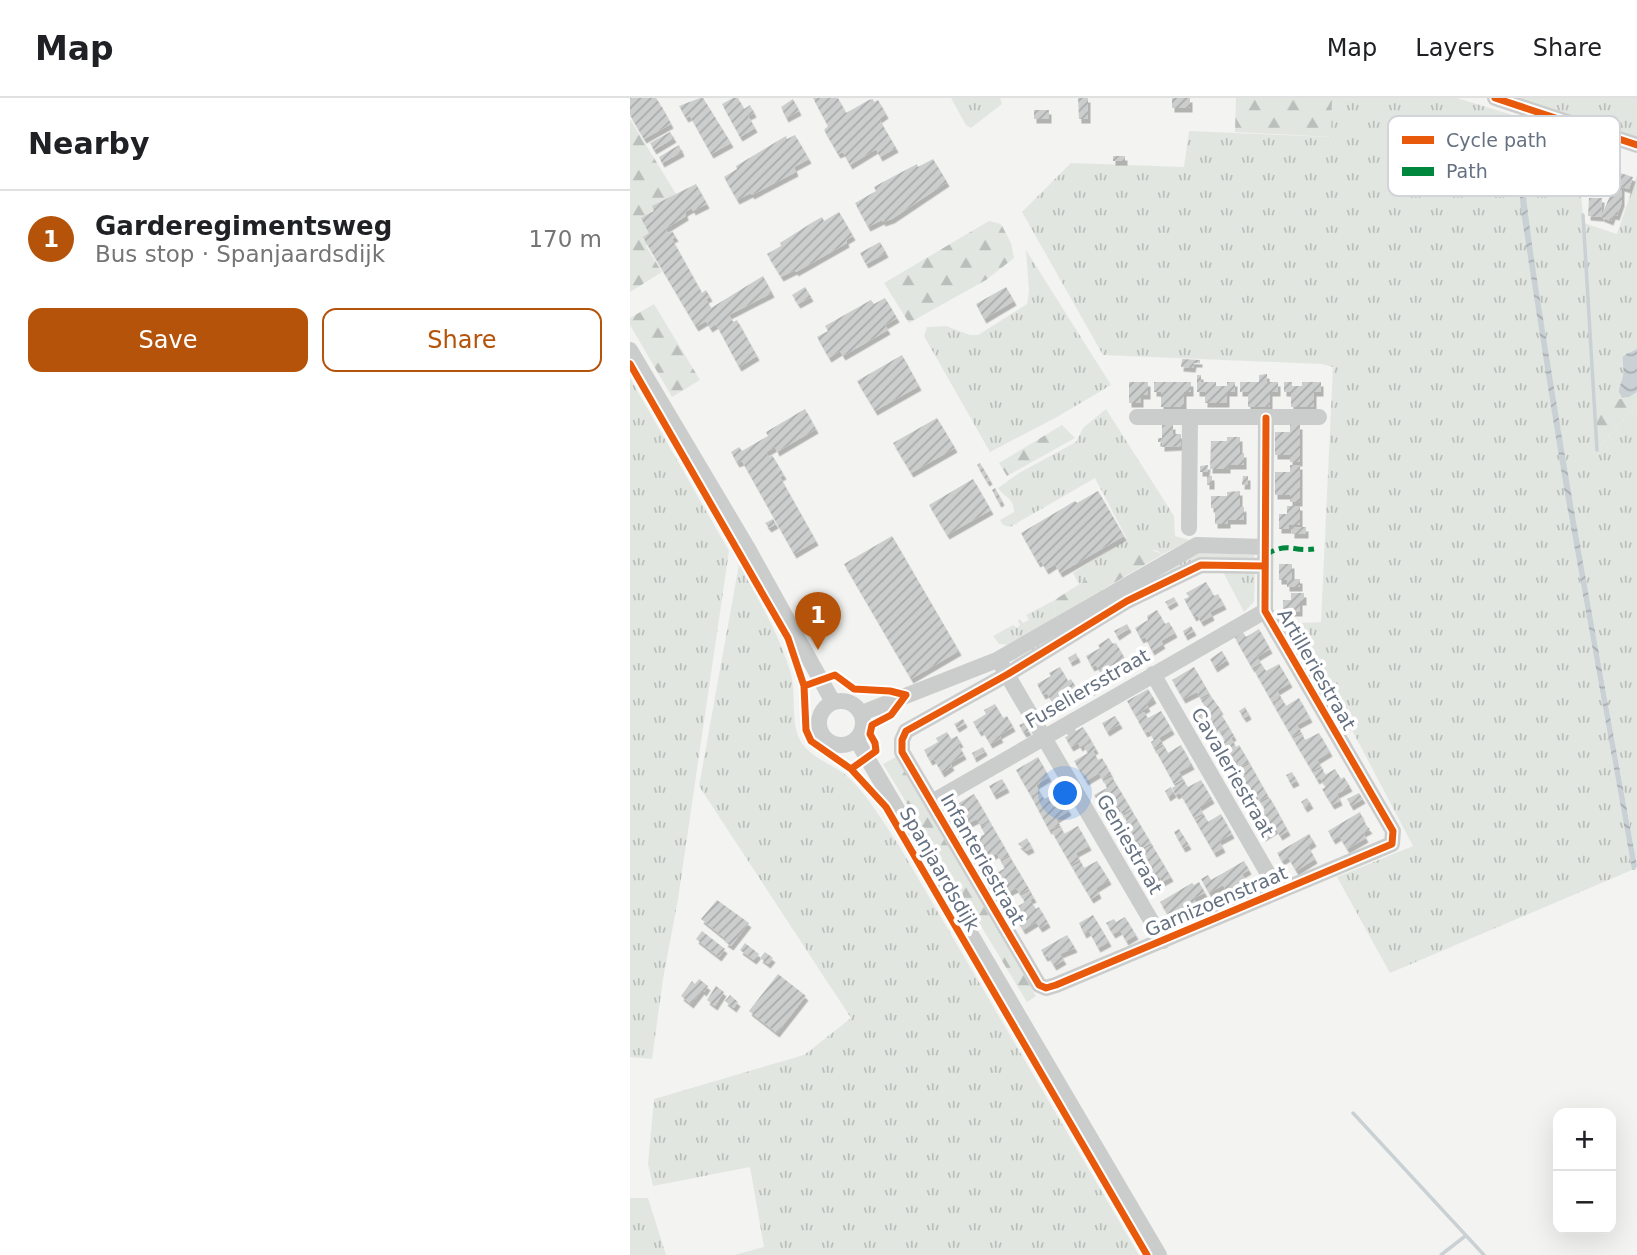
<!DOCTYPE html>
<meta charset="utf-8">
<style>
body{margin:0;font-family:"DejaVu Sans",sans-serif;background:#f2f2f2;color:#202124}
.controls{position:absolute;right:21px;bottom:21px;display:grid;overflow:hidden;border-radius:14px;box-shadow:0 7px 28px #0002}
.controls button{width:63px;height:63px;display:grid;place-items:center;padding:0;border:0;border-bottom:2px solid #e0e0e0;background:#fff;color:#202124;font:35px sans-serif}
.you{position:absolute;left:436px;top:696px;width:24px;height:24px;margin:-18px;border:5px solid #fff;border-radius:50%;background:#1a73e8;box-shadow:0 0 0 10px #1a73e833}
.badge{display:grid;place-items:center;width:46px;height:46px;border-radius:50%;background:#b45309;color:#fff;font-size:23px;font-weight:700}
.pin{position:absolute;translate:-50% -58px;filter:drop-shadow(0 2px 4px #0008)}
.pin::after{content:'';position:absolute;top:37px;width:24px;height:21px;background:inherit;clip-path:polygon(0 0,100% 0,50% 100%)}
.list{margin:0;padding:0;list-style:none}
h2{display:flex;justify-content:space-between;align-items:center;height:91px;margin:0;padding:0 28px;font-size:30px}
h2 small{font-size:23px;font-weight:400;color:#757577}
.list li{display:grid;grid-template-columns:46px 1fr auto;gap:21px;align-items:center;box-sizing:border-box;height:98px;padding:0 28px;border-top:2px solid #e0e0e0}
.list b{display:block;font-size:26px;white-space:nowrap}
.list p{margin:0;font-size:23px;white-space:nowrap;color:#757577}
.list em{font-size:23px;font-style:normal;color:#757577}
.actions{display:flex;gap:14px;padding:21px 28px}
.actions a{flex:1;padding:16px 0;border:2px solid #b45309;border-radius:14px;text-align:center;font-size:24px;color:#b45309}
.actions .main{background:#b45309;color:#fff}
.map{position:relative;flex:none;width:1007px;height:1157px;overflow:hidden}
header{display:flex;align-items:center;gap:42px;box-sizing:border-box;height:98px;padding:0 35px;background:#fff;border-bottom:2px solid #e0e0e0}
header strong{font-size:33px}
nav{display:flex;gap:38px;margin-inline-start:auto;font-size:24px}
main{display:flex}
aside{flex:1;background:#fff}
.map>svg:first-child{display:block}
</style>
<header>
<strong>Map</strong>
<nav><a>Map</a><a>Layers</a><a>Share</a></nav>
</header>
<main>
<aside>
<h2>Nearby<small></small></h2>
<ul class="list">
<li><span class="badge">1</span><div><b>Garderegimentsweg</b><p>Bus stop · Spanjaardsdijk</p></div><em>170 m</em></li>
</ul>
<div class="actions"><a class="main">Save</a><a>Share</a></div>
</aside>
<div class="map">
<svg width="1007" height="1157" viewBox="0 0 1007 1157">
<defs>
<pattern id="grass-tufts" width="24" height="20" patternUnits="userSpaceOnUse" patternTransform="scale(1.75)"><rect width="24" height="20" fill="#e2e6e0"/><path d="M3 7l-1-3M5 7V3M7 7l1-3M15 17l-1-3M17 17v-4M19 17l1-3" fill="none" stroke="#bbbfbb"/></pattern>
<pattern id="forest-firs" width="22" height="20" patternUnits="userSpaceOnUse" patternTransform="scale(1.75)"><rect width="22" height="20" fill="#e2e6e0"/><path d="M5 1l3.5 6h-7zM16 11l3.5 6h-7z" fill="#bbbfbb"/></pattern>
<pattern id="water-waves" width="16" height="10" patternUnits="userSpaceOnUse" patternTransform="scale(1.75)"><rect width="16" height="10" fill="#cad1d4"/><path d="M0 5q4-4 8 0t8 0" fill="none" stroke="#a8aeb1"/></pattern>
<pattern id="building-hatch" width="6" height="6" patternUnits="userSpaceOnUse" patternTransform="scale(1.75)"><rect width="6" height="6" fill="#cccdcd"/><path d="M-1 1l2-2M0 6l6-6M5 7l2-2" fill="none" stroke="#a9abac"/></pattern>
<filter id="shadow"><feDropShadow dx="2.5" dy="4.5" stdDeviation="0" flood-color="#0004"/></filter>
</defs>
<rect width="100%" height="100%" fill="#f3f3f1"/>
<path fill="url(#grass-tufts)" d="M321,0H370L372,6L341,30L336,27Z
M702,0H827L944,36L954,125L987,136L1007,77V251C985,259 995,260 993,279C993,285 991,291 990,297L992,300L987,301L975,294L965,295L968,351L1007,306V768C979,609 949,450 924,291C910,203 893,116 890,27L885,26L894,132L934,391L1002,772L760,875L707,779L783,748L722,632L713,638L649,526L691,524L703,269L692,266L473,257L392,114L441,65L554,69L559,33L700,39Z
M880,0H1007V42Z
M396,152L481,287L427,319L360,354L294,238L297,229L316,228L340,237H348L397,206L399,193Z
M0,280L99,453L48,801L33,881L22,961L0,959Z
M476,311L544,418L545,438L560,442L533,456L525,452L480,467L449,486L443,475L497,441L465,380L380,429L373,427L370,422L384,414C384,400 375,400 368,390L389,375L446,344L453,330Z
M567,454L625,457L624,460H567L382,565L386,558Z
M109,466C127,500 149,535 160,573C167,594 160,623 170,642C180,661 205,666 220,681C239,699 253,724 268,746L509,1157H104L134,1149L120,1069L23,1088L18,1066L24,1001L174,957L221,920L69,688Z
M593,474L625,475L624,504L614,514Z
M423,503L426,519L382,547L369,546L363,538L383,527L387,530L390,527L388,523L390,521L393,525L399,522L396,517Z
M0,1100H18L36,1157H0Z"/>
<path fill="url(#forest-firs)" d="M606,0H702L701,39L605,34Z
M0,21L51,104L14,127L23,143L16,148L32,174L0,194Z
M359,123L371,126L381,145L384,160L356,182L279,225L254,185Z
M24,206L70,282L42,299L0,227V220Z
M967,293L975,294L989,301L999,299L1007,294V306L967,352L965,295Z
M432,327L445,340L377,378L369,365Z
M514,450L533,456L426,519L423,503L504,451Z
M266,659L406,898L397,904L253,666Z"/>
<path fill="url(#water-waves)" d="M888,25L890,27C895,118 911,206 925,296C950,454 979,611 1007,768L1005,772H1002L934,391L916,277L891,114L885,26Z
M1007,251V294L999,299L992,300L989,294C989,287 993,282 993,277C995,258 985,260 1007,251Z"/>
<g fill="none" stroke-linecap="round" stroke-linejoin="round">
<path stroke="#cad1d4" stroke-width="3.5" d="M953,117L967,352
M723,1015L854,1157
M811,1157L834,1139"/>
</g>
<path fill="url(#building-hatch)" filter="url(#shadow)" d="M0,0H26L30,6L28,7L32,9L41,26L14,41L0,17Z
M70,0H73L101,45L81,56L60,18L56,20L49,8Z
M103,0H108L114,11L120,7L124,15L118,18L125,30L110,39L92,6Z
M183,0H208L216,15L239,2L243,1L244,4L248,2L256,16L249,21L266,50L250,59L246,51L220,67L213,54L208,56L194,32L198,28Z
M448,0H458V21H449Z
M542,0H560V10H542Z
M163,1L169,13L156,20L151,9Z
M404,12H419V21H404Z
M40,34L44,40L24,52L20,45Z
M165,37L179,61L164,69L166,74L122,97L121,95L107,102L94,79L107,71L106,68L156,38L157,41Z
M49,47L52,54L32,65L29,59Z
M483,58H495V63H483Z
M303,61L317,84L262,121L253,124L252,122L238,129L225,105L246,93L244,89L253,84L287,66L288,69Z
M984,73L1003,79L999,91L992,89V104L987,118L983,117L981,123L971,119L985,86L980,85Z
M66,86L77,106L63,113L62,110L55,114L56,118L35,131L38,135L42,133L46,139L42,141L72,195L76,192L80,199L76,201L81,210L133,178L142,195L99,217L103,224L107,222L127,258L109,269L86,226L80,230L76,223L66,229L13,139L19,135L11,120L24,113L22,108Z
M959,100H972L971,119L958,118Z
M209,114L223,138L216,142L217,145L166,174L165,172L151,179L137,156L151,148L150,145L183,124L192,119L194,123Z
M250,144L256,155L236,166L230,155Z
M175,189L181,199L168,206L162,197Z
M376,189L384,203L354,221L346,206Z
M255,200L267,220L255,227L258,232L213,258L210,253L199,260L187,239L198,233L195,228L241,202L244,206Z
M272,257L289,288L245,313L227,283Z
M552,261L570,262V265H564L563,270L551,269Z
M637,276V284H648V294H640V309H618V294H610V284H629V277Z
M567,277H571V284H586V288H597V284H605V294H597V305H575V294H567Z
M499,284H518V297H511V305H499Z
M524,284H561V294H554V309H531V294H524Z
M654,284H662V288H672V284H691V294H684V309H661V294H654Z
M175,311L186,331L147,354L145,349L136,354L139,359L142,357L154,377L150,379L186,443L164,456L112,363L107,365L101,354L109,349L112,353L138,338L136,334Z
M307,320L325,350L281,375L263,345Z
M532,327H543V336H551V348L532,349V344H528V340H532Z
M660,327H670V364H660V357H645V334H660Z
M597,339H610V355H614V367H598V371H580L581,343H597Z
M350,365L360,382L357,384L347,367Z
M578,367L577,374H570V368Z
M660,367H670V404H660V397H645V374H660Z
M577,378H582V387H577Z
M613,378H618V387H612Z
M343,381L361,412L317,437L299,407Z
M365,390L372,403L369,405L362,392Z
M468,393L494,438L430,475L425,466L416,472L411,463L408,465L391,435L445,403L447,405Z
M610,393V410L614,409V422H598V426H585V410H581V398H597V394Z
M657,408H670V427H659V431H649V416H657Z
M143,421L146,426L139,430L135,425Z
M662,429H676V436H662Z
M262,438L329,553L281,581L214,466Z
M649,466H662V481H670V489H657V482H649Z
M576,484L584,498L588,496L594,507L580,514L582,518L571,524L567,517L564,519L554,501L559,499L556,495Z
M661,495H674V503H670V514H653V502H661Z
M544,499L546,503L538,508L535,504Z
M527,512L535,526L539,524L545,535L531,543L533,546L522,553L515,539L511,541L505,530L518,522L517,518Z
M497,526L499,530L487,538L484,533Z
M561,528L564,533L555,538L553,533Z
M629,531L640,551L627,559L631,565L622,570L604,538L612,533L616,539Z
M479,540L483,546L486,545L496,563L483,571L485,575L474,581L466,567L462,569L456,558L470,550L468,547Z
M592,553L597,562L585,570L580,561Z
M446,555L448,560L440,564L438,560Z
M512,557L515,561L506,566L504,562Z
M649,566L660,585L647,593L651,599L642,604L624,572L632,567L636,573Z
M430,569L438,583L441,581L447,591L433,599L436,603L425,609L417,595L413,597L407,586L421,578L419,575Z
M564,569L579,595L570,600L567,594L553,601L542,582Z
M456 589a4 4 0 1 1 8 0a4 4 0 1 1-8 0Z
M518,591L524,601L516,606L518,609L505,617L497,603Z
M580,597L591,612L589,613L599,629L590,634L586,628L573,636L562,616L575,608L571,602Z
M669,600L680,620L667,627L671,634L662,639L643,606L652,601L656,608Z
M365,606L373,620L377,618L383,629L369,637L371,640L360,646L352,632L349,634L343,624L356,616L354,612Z
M615,609L619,617L614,620L609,613Z
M531,613L542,632L529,640L533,646L524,651L521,644L524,642L519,633L515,635L506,619L514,614L518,620Z
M485,618L490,626L477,634L472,625Z
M333,621L335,625L327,630L324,626Z
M394,625L399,633L394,635L389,627Z
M444,629L446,633L453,629L461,642L450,649L448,645L441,649L435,639L438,638L436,634Z
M600,631L604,638L601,640L606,649L609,647L619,664L610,669L606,662L593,670L582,650L595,643L591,636Z
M317,634L321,641L327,638L331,645L328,646L334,657L320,665L322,668L312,675L304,661L300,663L294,652L308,644L306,640Z
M689,635L700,654L687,662L691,668L682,673L663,641L672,636L675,642Z
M462,644L466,651L463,653L468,662L472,660L481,676L472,681L469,675L456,683L444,663L458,655L454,649Z
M551,647L562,667L549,674L553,681L544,686L526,653L534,648L538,655Z
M353,649L355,653L344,660L342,655Z
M408,659L419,679L406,687L409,693L401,698L386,672Z
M620,666L638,698L630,703L626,697L613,704L607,694L611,692L605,683L615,677L611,671Z
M692,670L695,677L705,671L711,681L714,679L720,689L707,696L710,703L702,707L692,691L696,689L690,680L687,682L683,675Z
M662,674L667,683L661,686L656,677Z
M482,679L501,711L492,716L489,709L476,717L464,697L477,690L474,683Z
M372,681L377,690L364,697L359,688Z
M571,682L582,701L569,709L573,715L564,720L550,695L546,697L542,690L554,683L558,689Z
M541,689L544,695L538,699L535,693Z
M428,694L439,713L426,721L430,727L419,732L402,700L411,695L414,701Z
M729,695L733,701L721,708L717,701Z
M344,696L359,722L350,727L347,721L333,728L322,709Z
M640,700L658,733L650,738L646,731L633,739L627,729L631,727L625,717L635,712L631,705Z
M677,700L681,706L675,710L671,704Z
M502,713L521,745L512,750L509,744L499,749L497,746L494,748L484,732L497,724L494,718Z
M730,714L735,726L740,731L733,735L736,740L717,751L709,738L703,742L698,733Z
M591,716L602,736L589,743L593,750L584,755L565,722L574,717L578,724Z
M360,724L379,757L370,762L367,755L353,763L348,753L351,751L345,741L355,736L351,729Z
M448,728L459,748L446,755L449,762L441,767L422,734L431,729L434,736Z
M549,731L559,747L553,750L544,734Z
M679,736L684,744L678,748L685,761L666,773L658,759L652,763L647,755Z
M397,740L402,750L396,753L388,746Z
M522,747L541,779L532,784L529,778L516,786L504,766L517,759L513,752Z
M380,759L399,791L390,796L386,790L373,797L362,778L375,770L371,764Z
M467,763L479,782L466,790L469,796L461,801L442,769L451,764L454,770Z
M614,763L619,772L612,776L618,785L608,791L610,794L600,800L593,787L579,795L571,781L578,777L581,782Z
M569,784L575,795L563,800L569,810L559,816L557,813L541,822L530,804L562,785L564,787Z
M400,793L404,800L400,802L406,811L409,809L418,825L410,830L406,824L393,832L387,822L391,820L385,810L395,804L391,798Z
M87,802L119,825L101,848L95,844L97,842L71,821Z
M463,817L479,844L468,850L459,833L454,836L449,825Z
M495,819L506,837L496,843L490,832L483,836L476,825L484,821L486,824Z
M72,833L95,851L89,859L66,841Z
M437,837L445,850L430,856L434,862L424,868L418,858L415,859L411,852Z
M115,845L129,856L124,862L110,852Z
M135,854L143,860L138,866L130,860Z
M148,876L176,898L147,935L119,913Z
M69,881L78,888L74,894L72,892L61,906L51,898L62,883L65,886Z
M86,888L94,894L85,908L77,902Z
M100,897L108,904L104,910L95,903Z"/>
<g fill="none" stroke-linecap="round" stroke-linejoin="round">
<path stroke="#cbcccc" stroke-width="16" d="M865,0L1007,47
M0,252L117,449L203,604
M507,319H689
M559,430L560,319
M634,468L571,467L497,503L378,576L276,633L272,642V654L409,887L416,890L426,887L762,746L763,733L635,513L636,320
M372,568L533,843
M523,576L648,793
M189 625a22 22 0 1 1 44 0a22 22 0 1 1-44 0Z
M232,615L367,562L567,447L635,449
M226,641L529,1157
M302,704L635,513"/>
<path stroke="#00873e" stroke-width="5" stroke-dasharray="10 5" stroke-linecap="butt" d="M635,457C660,443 660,454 684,451"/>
<g stroke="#fff" stroke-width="11">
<path id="cycleway" d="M865,0L1007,47
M0,266L158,540L174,588L176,632L181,643L221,671L256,709L517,1157
M634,468L571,467L497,503L378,576L276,633L272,642V654L409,887L416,890L426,887L762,746L763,733L635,513L636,320
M174,588L205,577L224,591L260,593L276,597L261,617L242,627L240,636L245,645L246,653L221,671"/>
</g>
<use href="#cycleway" stroke="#e8590c" stroke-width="7"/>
</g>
<g text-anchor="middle" stroke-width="7" stroke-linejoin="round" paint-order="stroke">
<g font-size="19" fill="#657180" stroke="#fff">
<text transform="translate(687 571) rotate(60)" y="7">Artilleriestraat</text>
<text transform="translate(457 590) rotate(-30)" y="7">Fuseliersstraat</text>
<text transform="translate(603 674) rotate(60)" y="7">Cavaleriestraat</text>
<text transform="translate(500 746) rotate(60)" y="7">Geniestraat</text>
<text transform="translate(353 761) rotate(60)" y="7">Infanteriestraat</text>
<text transform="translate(310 771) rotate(60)" y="7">Spanjaardsdijk</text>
<text transform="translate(586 803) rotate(-23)" y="7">Garnizoenstraat</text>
</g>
</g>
<rect x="758" y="18" width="232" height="80" rx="10" fill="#fff" stroke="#d1d4d9" stroke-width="2"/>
<rect x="772" y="38" width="32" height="8" fill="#e8590c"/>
<rect x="772" y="69" width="32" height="9" fill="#00873e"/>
<g font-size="19" fill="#657180">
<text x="816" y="49">Cycle path</text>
<text x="816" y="80">Path</text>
</g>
</svg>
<div class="controls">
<button>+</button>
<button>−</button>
</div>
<div class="you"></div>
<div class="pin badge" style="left:188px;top:552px">1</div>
</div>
</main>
